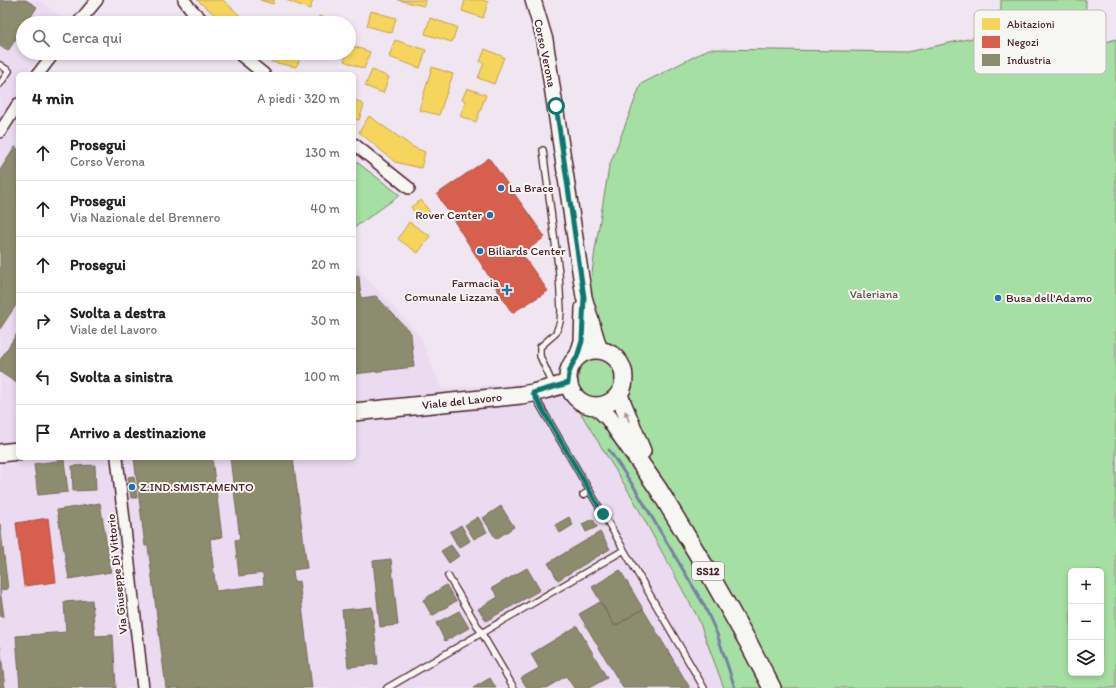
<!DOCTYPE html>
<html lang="it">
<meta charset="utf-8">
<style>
body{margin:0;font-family:Itim,sans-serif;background:#f2f2f2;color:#202124}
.controls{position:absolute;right:12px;bottom:12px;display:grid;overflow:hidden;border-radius:6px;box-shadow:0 2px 6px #0003}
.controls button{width:36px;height:36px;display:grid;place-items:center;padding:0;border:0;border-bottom:1px solid #e0e0e0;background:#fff;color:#202124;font:20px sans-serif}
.stop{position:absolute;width:12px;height:12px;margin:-9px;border:3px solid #0f766e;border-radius:50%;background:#fff}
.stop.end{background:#0f766e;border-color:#fff;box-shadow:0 1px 4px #0008}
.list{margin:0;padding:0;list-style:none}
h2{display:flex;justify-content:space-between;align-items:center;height:52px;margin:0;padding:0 16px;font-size:17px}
h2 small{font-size:13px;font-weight:400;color:#757577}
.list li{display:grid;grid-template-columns:26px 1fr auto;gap:12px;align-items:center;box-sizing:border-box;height:56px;padding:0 16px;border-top:1px solid #e0e0e0}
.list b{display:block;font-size:15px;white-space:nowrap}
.list p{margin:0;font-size:13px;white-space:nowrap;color:#757577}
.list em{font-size:13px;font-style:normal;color:#757577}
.icon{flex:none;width:22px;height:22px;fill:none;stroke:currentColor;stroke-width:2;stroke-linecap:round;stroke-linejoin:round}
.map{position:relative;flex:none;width:1116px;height:688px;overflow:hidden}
.search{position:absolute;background:#fff;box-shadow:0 2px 6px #0003;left:16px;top:16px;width:340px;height:44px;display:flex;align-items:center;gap:10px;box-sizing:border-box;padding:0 14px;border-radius:22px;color:#757577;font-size:15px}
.panel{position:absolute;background:#fff;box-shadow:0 2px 6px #0003;left:16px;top:72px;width:340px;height:388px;border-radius:6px}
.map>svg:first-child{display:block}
</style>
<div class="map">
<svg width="1116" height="688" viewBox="0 0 1116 688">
<rect width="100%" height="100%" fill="#efe6f1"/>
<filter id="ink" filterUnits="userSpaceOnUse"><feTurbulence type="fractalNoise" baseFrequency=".025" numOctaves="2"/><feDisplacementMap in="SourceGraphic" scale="8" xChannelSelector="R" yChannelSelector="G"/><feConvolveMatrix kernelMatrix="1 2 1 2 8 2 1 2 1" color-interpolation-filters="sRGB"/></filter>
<g filter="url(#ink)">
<path fill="#eadbf0" d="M0,0H38L65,19L62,23H23V53H42L27,74H18V87L16,91L18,93V458H354V264L420,336L441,388L578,381L575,404L632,497L698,618L724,688H0Z"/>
<path fill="#a6dfa3" stroke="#787f67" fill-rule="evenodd" d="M1001,0H1086L1085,49L1116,39V688H724L698,618L632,497L575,404L595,250L609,167L641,84L709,49L908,52L1000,32ZM1071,571H1101V673H1071Z
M354,160L400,195L354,228Z"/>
<path fill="#f6d55c" stroke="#c29e4d" d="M197,0H223L248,23H225Z
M260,0H274L273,4Z
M286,0H313L310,9Z
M398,0H425L424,6Z
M465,0H482L488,2L483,18L462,11Z
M371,11L396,18L392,33L367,26Z
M319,16L339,23H317Z
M430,18L457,27L452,42L425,34Z
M395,40L426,50L420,68L389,57Z
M350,45L370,52L364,69L344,61L347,53H349Z
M485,49L504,57L494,84L478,78L484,63L480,62Z
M262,53H303L296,67L272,62Z
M432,67L453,74L439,115L419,110Z
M372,70L389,77L383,93L365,86Z
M467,88L486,95L476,122L460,116L466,101L462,100Z
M354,99L364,105L359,120L354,119Z
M369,116L413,147L425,152L421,168L395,162L359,132Z
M421,200L430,212L419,219L411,207Z
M409,222L430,236L418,253L398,239Z"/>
<path fill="#d6604d" stroke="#ac4c43" d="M489,158L545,237L522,254L548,291L512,313L437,194Z
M48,518L56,582L24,586L16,523Z"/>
<path fill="#8c8c6e" stroke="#786b5a" d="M0,0H26L37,7L27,23H23V28L8,51L0,46Z
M15,147L18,149V302L0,329V170Z
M359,276L361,298L376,296L411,333L414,367L354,374V277Z
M18,332V384L0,372V360Z
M134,458H212L222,537L210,539L216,591L264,585L263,573L239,576L235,540L240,539L230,458H293L307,568L293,570L294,582L299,581L312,688H166L148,546H145Z
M64,460L68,492L38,495L34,464Z
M95,465L96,490L73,491L72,466Z
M134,476L137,498H131L128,477Z
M100,503L111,572L69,579L57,510Z
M501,506L514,527L496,539L483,518Z
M478,517L487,532L474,539L465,525Z
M569,517L573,525L560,533L555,525Z
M593,519L597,527L586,532L582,524Z
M0,524L8,589L0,590L4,616H0Z
M461,525L470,541L459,548L450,532Z
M600,532L610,549L558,580L548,563Z
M451,545L459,556L449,563L441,551Z
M391,559L398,625L380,627L373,561Z
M527,568L540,590L486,621L478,609L498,597L492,588Z
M620,570L643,609L615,626L592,587Z
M446,585L456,601L432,616L423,600Z
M92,600L95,636L113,635L116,688H20L16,636L66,632L64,602Z
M600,602L615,626L643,609L690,688H623L579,614Z
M372,607L378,664L348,667L342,610Z
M459,611L469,628L445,641L436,623Z
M577,626L607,678L589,688H574L566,676L546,688H527L521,678L539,668L531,654Z
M0,646L5,688H0Z
M490,678L496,688H473Z"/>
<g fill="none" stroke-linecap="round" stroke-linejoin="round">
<path stroke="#7583a1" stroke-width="3" d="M609,450L634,487L704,605L717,634L735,688"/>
<g stroke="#4a1f2b" stroke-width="8">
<path id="lane" d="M0,65L9,71L0,84
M543,150L559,273L561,311L560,322L556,333L540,347V356L553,385
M583,495L590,491
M624,550L704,688
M448,576L514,688
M387,688L624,550L534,395"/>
</g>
<g stroke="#4a1f2b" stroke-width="14">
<path id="street" d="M184,0L190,8L205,23
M78,23L97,0
M238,53L264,74
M38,74L54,53
M0,132L18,104
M354,144L409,188
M117,458L143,688"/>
</g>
<g stroke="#4a1f2b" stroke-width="18">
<path id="secondary" d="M533,0L545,40L584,297L600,351
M577,357L582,341L583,308"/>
</g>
<g stroke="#4a1f2b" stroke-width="20">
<path id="primary" d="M568 378a28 28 0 1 1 56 0a28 28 0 1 1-56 0Z
M619,395L642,451
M597,406L609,418L659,490L710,575L748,642L772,688
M354,412L521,395L533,393L569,383
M0,453L18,451"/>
</g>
<use href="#lane" stroke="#f6f6f2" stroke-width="5.5"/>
<use href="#street" stroke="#f6f6f2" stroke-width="11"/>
<use href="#secondary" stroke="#f6f6f2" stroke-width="15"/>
<use href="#primary" stroke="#f6f6f2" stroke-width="17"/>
</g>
<defs><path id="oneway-solid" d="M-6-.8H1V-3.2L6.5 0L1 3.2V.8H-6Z"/></defs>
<use fill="#a99598" href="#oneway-solid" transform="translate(627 416) rotate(-110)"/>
</g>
<g fill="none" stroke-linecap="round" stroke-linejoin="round" filter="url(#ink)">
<path stroke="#0f766e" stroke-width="5" d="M556,106L584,297L582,341L577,357L572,365L569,373L568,383L533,393L603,514"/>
</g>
<g fill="#1f6fb2" stroke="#f6f6f2" stroke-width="1.5">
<circle cx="501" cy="188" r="4"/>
<circle cx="490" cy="215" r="4"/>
<circle cx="480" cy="251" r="4"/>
<path d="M505 284h4v4h4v4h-4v4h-4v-4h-4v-4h4z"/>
<circle cx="998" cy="298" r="4"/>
<circle cx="132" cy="487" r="4"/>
</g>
<g text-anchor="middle" stroke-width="4" stroke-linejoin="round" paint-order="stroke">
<rect fill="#f6f6f2" stroke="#7e6067" stroke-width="1" x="692" y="562" width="32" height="18" rx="3"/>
<g font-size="11" font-weight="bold" fill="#4a1f2b">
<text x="708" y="575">SS12</text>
</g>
<g font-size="12" fill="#4a1f2b" stroke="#f6f6f2">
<text transform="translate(545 53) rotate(78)" y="4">Corso Verona</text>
<text transform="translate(462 401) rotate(-6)" y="4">Viale del Lavoro</text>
<text transform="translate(117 574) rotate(-96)" y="4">Via Giuseppe Di Vittorio</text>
</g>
<g font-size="12" fill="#4a1f2b" stroke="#f6f6f2" text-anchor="start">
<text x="509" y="192">La Brace</text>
<text x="482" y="219" text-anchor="end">Rover Center</text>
<text x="488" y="255">Biliards Center</text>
<text x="499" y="287" text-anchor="end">Farmacia<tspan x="499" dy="14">Comunale Lizzana</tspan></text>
<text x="1006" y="302">Busa dell'Adamo</text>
<text x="140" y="491">Z.IND.SMISTAMENTO</text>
</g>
<g font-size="12" fill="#614f49" stroke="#f6f6f2">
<text x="874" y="298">Valeriana</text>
</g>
</g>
<rect x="974" y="10" width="132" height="64" rx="6" fill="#f6f6f2" stroke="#c2b6b6" stroke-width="1"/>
<rect x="982" y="18" width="18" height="12" fill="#f6d55c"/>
<rect x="982" y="36" width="18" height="12" fill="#d6604d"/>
<rect x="982" y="54" width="18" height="12" fill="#8c8c6e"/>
<g font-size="11" fill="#4a1f2b">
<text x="1007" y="28">Abitazioni</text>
<text x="1007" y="46">Negozi</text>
<text x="1007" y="64">Industria</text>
</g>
</svg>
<div class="controls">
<button>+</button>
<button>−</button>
<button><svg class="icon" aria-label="layers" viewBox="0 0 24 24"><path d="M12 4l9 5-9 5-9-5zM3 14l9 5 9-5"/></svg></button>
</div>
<div class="stop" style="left:556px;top:106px"></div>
<div class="stop end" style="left:603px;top:514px"></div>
<div class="search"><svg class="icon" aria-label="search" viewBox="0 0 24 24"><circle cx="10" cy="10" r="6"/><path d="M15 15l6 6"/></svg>Cerca qui</div>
<section class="panel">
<h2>4 min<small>A piedi · 320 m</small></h2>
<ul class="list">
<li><svg class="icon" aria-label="ahead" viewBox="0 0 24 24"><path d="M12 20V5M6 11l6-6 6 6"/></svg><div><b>Prosegui</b><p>Corso Verona</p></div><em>130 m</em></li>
<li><svg class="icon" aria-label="ahead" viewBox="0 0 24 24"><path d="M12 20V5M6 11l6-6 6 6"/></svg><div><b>Prosegui</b><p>Via Nazionale del Brennero</p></div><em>40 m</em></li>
<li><svg class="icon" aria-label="ahead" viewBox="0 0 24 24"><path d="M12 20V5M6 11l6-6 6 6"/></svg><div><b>Prosegui</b></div><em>20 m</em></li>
<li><svg class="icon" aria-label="right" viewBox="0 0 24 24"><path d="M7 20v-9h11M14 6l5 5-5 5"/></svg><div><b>Svolta a destra</b><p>Viale del Lavoro</p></div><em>30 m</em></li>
<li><svg class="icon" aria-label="left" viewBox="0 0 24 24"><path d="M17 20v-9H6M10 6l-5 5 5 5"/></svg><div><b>Svolta a sinistra</b></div><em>100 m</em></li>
<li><svg class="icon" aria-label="arrive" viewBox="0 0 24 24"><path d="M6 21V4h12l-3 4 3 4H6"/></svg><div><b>Arrivo a destinazione</b></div></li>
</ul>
</section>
</div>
